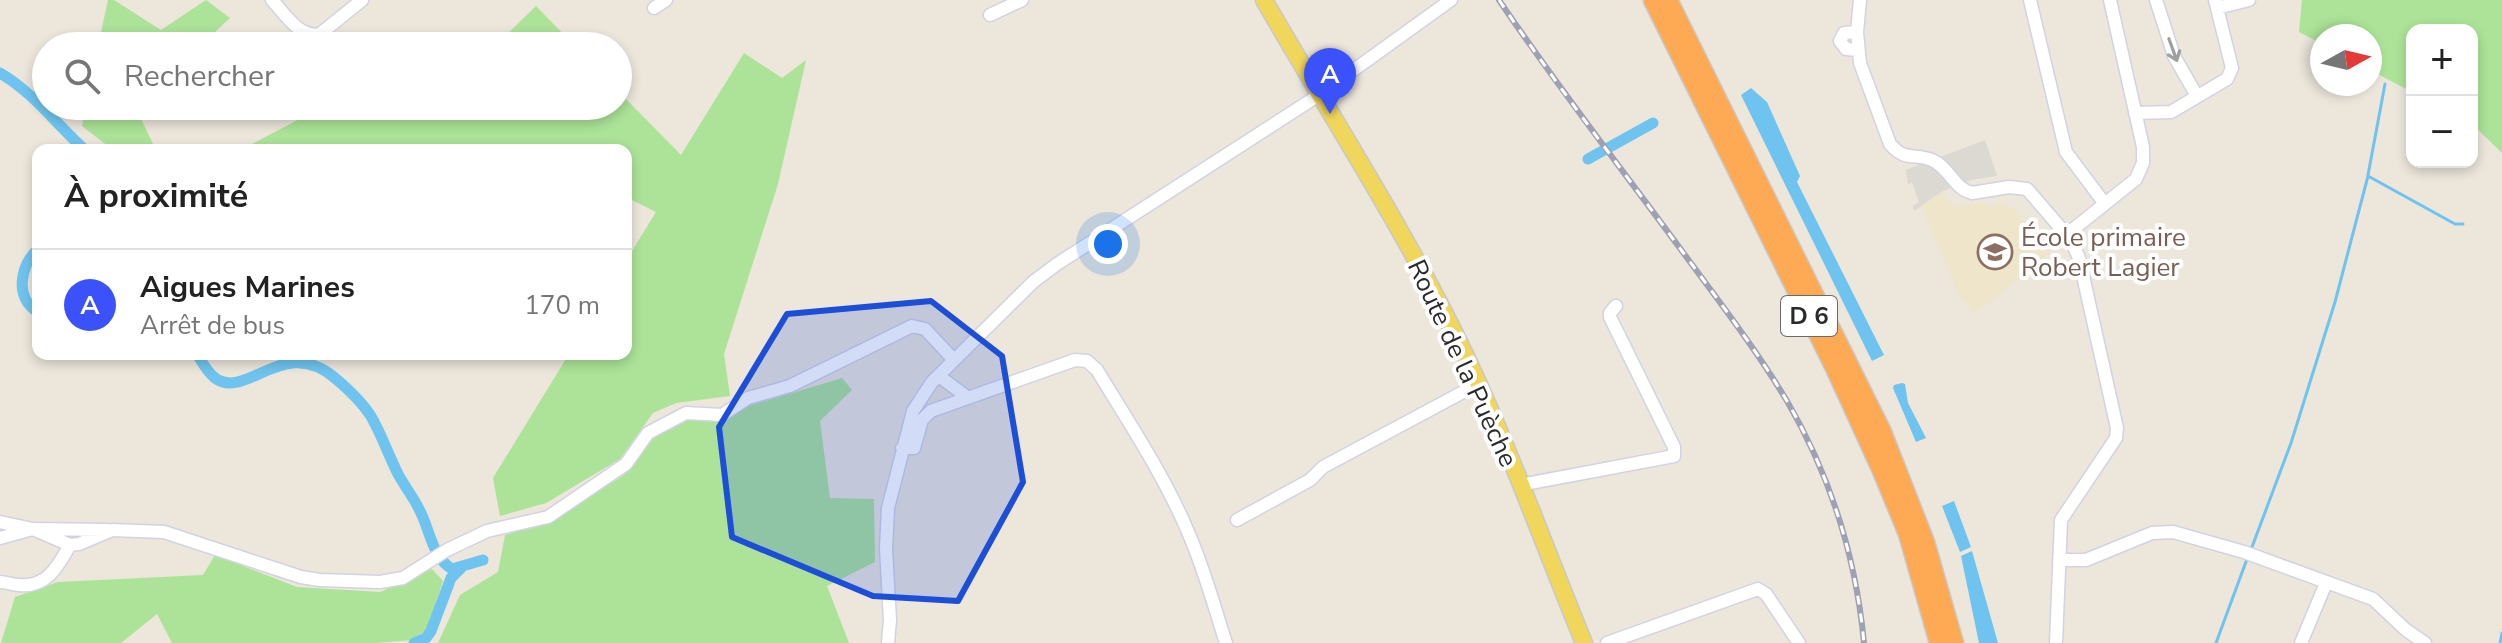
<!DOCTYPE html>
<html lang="fr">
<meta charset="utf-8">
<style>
body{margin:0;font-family:"Nunito Sans",sans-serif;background:#f6f6f6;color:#222}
.controls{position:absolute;right:24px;top:24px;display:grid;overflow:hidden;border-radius:16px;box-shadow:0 4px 12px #0003}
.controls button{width:72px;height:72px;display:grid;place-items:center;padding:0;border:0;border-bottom:2px solid #e0e0e0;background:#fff;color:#222;font:40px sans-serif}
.compass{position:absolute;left:2310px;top:24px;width:72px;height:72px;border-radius:50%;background:#fff;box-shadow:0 4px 12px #0003;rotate:82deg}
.you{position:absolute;left:1108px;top:244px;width:28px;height:28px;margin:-20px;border:6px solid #fff;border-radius:50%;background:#1a73e8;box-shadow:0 0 0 12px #1a73e833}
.badge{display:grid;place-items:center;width:52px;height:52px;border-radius:50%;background:#3b52fa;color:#fff;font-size:26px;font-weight:700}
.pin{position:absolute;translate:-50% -66px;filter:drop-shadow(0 2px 4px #0008)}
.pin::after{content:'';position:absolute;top:42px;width:28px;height:24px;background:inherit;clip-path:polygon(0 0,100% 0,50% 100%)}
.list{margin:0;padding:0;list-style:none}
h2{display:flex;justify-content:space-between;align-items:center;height:104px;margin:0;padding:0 32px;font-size:34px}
h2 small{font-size:26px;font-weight:400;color:#767676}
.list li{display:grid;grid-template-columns:52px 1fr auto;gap:24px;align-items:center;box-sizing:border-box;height:112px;padding:0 32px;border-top:2px solid #e0e0e0}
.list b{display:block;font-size:30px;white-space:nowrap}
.list p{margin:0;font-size:26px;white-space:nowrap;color:#767676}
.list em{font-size:26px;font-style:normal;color:#767676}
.icon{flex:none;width:44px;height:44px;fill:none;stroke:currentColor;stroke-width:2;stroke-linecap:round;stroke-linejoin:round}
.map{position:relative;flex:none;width:2502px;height:643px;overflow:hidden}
.search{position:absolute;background:#fff;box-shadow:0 4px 12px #0003;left:32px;top:32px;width:600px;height:88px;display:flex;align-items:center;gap:20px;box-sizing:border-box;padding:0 28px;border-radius:44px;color:#767676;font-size:30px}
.panel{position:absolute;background:#fff;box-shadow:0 4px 12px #0003;left:32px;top:144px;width:600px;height:216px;border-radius:16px}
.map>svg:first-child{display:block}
</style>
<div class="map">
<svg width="2502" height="643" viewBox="0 0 2502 643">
<rect width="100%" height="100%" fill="#ece6db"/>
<path fill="#eee5cb" d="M1941,192L1954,207L1984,202L1988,207L2002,203L2013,208L2050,253L1976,313L1972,312L1959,296L1921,206Z"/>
<path fill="#ace398" d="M108,0H114L161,30L206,0L230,18L200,46H98Z
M2302,0H2502V153L2472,124V30H2412V92L2370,70V36H2322V44L2299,32Z
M536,6L575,46H495Z
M744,53L782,78L806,60L778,184L724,354L730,396L676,403L653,413L620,459L546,503L500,516L493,478L569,354H626V261L656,212L626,197V150H241L324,106H369L373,109L377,106H618V91L681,155Z
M86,106H135L154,146L169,150H113L82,126Z
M842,378L852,390L820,421L830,498L874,499L875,562L827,586L849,643H438L460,595L498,572L505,535L546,523L624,475L661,419L679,409L745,407Z
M215,555L297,587L380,592L432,569L443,581L427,630L412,640L376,643H172L157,614L121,643H1L15,597L58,582L203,575Z"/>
<path fill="#dcd9d2" d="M1985,140L1997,176L1971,180L1941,192L1914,211L1913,206L1919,202L1912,182L1908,185L1906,170Z"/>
<path fill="#6ec4ee" d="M1751,88L1767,102L1800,176L1797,182L1884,355L1872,361L1741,95Z
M1902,383L1905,384L1908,403L1926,438L1916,442L1893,388L1894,385Z
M1954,501L1971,547L1960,552L1942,506Z
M1972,551L1998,643H1979L1961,556Z"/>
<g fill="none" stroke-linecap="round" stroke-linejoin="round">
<path stroke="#6ec4ee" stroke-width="3" d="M2368,175L2385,84
M2252,547L2291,443L2335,302L2368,176L2455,224H2463
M2216,643L2247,559
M2500,643L2502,633"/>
<path stroke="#6ec4ee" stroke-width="11" d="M0,73C33,92 56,124 85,150
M1588,159L1653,123
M38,249C20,266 14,298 38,312
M197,354C202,362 207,372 215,378C246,401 284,334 335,378C348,389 363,403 372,418C382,436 389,456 398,474C405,487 414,498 420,511C430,530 432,557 452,569L483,560
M414,643L426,638L431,631L451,578L461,568"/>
<g stroke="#d1d3e3" stroke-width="15">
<path id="minor" d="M272,0C284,13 300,39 320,34L362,0
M1860,0L1857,32L1860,63L1890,144C1905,162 1915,153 1932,160C1949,167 1953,188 1972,193L2009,187L2027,189L2071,240L2079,258L2117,428L2116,438L2061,520L2056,643
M2030,0L2066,152L2105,204
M2156,0L2174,56L2197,96
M654,8L666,0
M2217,8L2249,0
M990,15L1022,0
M1857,32L1844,33L1840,41L1846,49L1858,50
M2135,113L2171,112L2227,79L2232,68L2215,0
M2066,235L2136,179L2143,163V147L2110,0
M939,376L967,397
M902,448H914L922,420L931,411L1075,360L1087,361L1097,370C1129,423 1164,475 1188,532C1204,568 1214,606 1226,643
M1520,485L1674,456V447L1610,317V313L1616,306
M1237,520L1310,480L1323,467L1478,384
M0,522L33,529L70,545L79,544L112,530L164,532L301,577L320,580L380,582L403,578L447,550L487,531L548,517L626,464L648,433L686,413L722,415L748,398L790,386L912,326L925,329L954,360
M0,538L33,529L107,530
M2059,560H2086L2152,533L2173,532L2244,552L2373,599L2406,630L2425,643
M0,582C7,582 12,585 19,585C47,588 58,566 70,545
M888,643L890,620L886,549L888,508L913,411L932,382L1033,282L1057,264L1319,95L1451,0
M1607,643L1758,589L1766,594L1799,643
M2301,643L2326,583"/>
</g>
<g stroke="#c8c8c8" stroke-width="19">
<path id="major" d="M1264,0C1328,111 1399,221 1456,336C1505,435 1542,541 1584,643"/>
</g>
<g stroke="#c8c8c8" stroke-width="21">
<path id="highway" d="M1653,0L1834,366L1882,471L1908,534L1939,643
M1668,0L1882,432L1925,542L1954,643"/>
</g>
<use href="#minor" stroke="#fff" stroke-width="12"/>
<use href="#major" stroke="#f0d75c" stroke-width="16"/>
<use href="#highway" stroke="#fea954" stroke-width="18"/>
<g stroke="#9ea0b4" stroke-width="6">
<path id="rail" d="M1499,0C1557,86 1621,168 1682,251C1718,300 1756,349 1787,401C1830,475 1856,558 1864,643"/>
</g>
<use href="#rail" stroke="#fff" stroke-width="3" stroke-dasharray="9" stroke-linecap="butt"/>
</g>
<defs><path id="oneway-shaft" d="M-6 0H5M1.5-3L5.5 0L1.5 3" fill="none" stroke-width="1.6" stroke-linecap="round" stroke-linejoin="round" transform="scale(2)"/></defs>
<use stroke="#9f9f9f" href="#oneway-shaft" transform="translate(2173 50) rotate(70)"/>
<path fill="#1d4ed8" fill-opacity="0.2" stroke="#1d4ed8" stroke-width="6" stroke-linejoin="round" d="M931,301L1002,356L1023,482L958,601L873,596L732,537L719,427L787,314Z"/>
<defs>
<g id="school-ring" transform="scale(1.8)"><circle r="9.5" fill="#fff" stroke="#8d6e63" stroke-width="1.5"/><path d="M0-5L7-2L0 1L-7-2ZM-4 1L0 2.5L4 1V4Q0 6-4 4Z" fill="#8d6e63"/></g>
</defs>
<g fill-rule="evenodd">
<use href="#school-ring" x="1995" y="252"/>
</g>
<g text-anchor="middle" stroke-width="8" stroke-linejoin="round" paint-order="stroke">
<rect fill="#fff" stroke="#6a6a6a" stroke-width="2" x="1781" y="296" width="56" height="40" rx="6"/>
<g font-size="24" font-weight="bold" fill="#2a2a2a">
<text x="1809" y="324">D 6</text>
</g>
<g font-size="26" fill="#785e54" stroke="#fff" text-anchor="start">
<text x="2021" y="246">École primaire<tspan x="2021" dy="30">Robert Lagier</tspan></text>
</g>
<g font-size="26" fill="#2a2a2a" stroke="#fff">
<text transform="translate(1463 363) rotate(65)" y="9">Route de la Puèche</text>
</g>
</g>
</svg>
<div class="controls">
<button>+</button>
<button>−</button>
</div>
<svg class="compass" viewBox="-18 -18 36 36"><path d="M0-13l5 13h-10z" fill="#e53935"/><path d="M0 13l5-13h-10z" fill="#767676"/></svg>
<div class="you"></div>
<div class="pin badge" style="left:1330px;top:114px">A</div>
<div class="search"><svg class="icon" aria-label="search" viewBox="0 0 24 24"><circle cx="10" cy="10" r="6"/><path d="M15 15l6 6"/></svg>Rechercher</div>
<section class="panel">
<h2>À proximité<small></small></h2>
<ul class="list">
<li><span class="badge">A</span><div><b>Aigues Marines</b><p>Arrêt de bus</p></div><em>170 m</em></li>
</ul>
</section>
</div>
